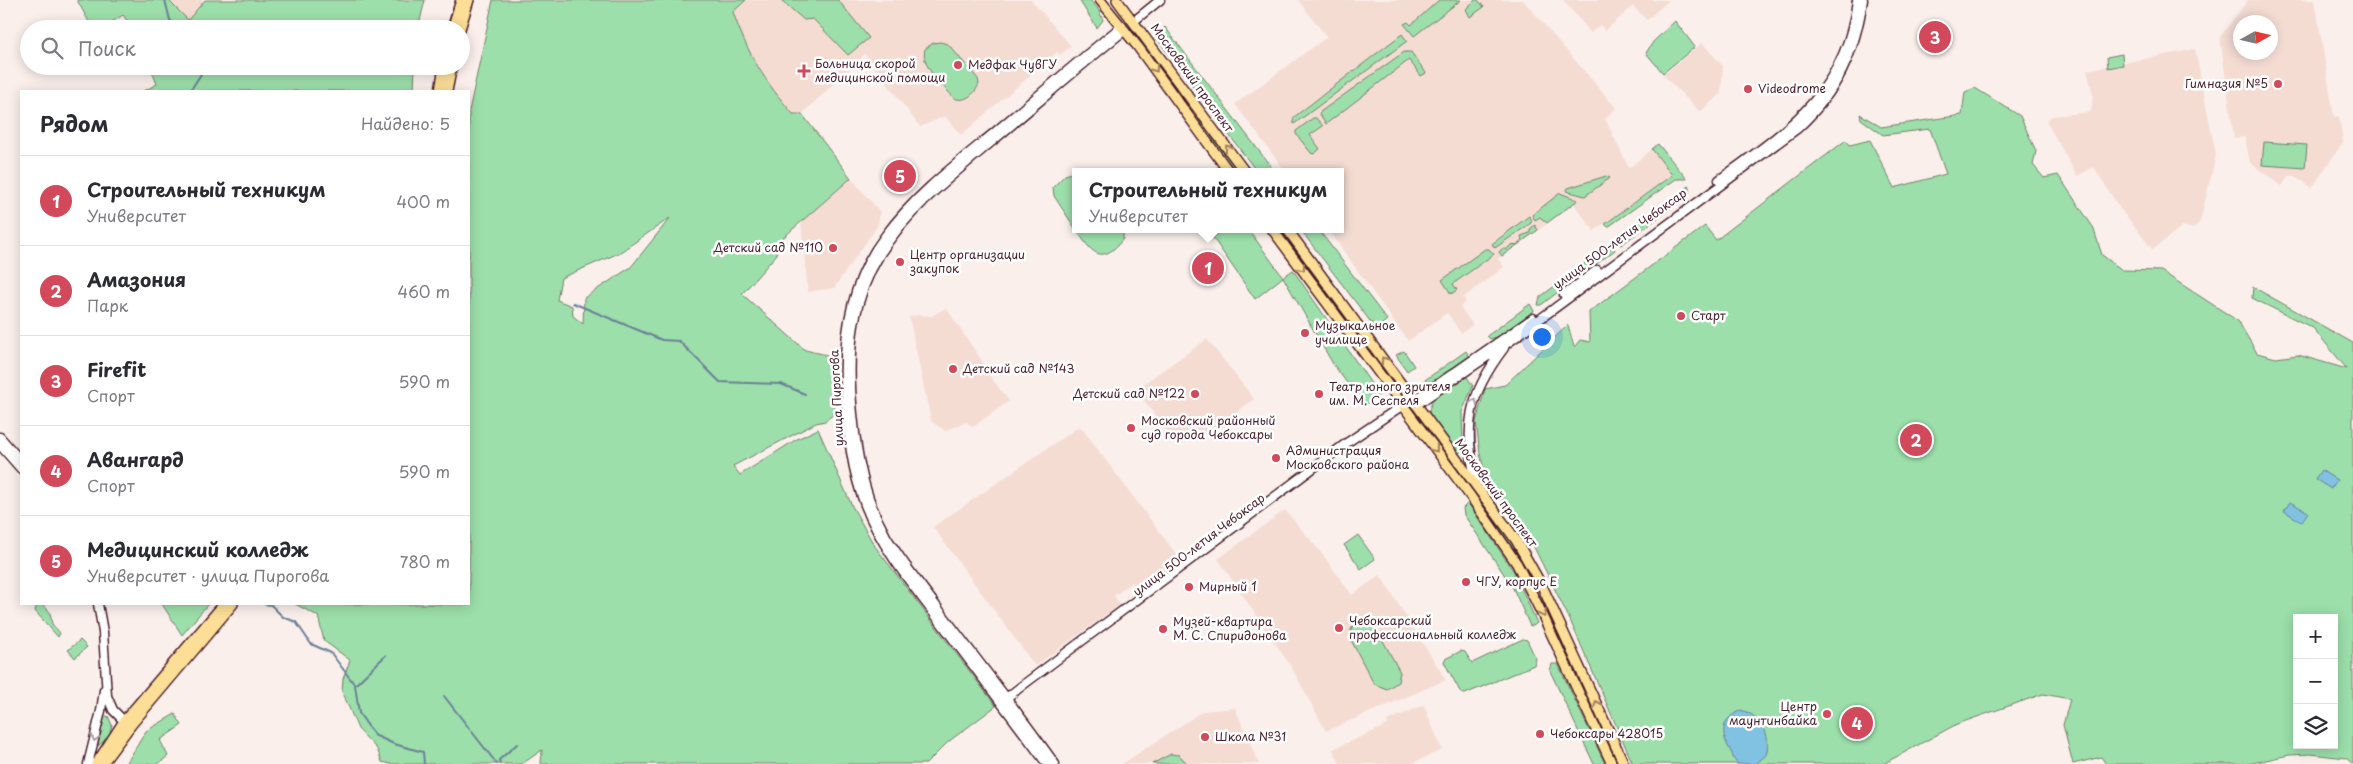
<!DOCTYPE html>
<html lang="ru">
<meta charset="utf-8">
<style>
body{margin:0;font-family:"Playpen Sans",sans-serif;background:#f7f7f7;color:#2b2b33}
.controls{position:absolute;right:15px;bottom:15px;display:grid;overflow:hidden;border-radius:0px;box-shadow:0 2px 12px #0003}
.controls button{width:45px;height:45px;display:grid;place-items:center;padding:0;border:0;border-bottom:1px solid #e1e1e2;background:#fff;color:#2b2b33;font:25px sans-serif}
.compass{position:absolute;left:2233px;top:15px;width:45px;height:45px;border-radius:50%;background:#fff;box-shadow:0 2px 12px #0003;rotate:82deg}
.you{position:absolute;left:1541px;top:336px;width:18px;height:18px;margin:-12px;border:4px solid #fff;border-radius:50%;background:#1a73e8;box-shadow:0 0 0 8px #1a73e833}
.badge{display:grid;place-items:center;width:32px;height:32px;border-radius:50%;background:#d1495b;color:#fff;font-size:16px;font-weight:700}
.pin{position:absolute;translate:-50% -50%;border:2px solid #fff;box-shadow:0 1px 5px #0006}
.popup{position:absolute;left:1072px;top:168px;width:272px;height:65px;box-sizing:border-box;display:grid;place-content:center;border-radius:0px;background:#fff;filter:drop-shadow(0 1px 4px #0005);font-size:16px;white-space:nowrap;color:#7c7c81}
.popup b{font-size:19px;color:#2b2b33}
.popup::after{content:'';position:absolute;left:50%;top:100%;margin-left:-10px;border:10px solid transparent;border-top-color:#fff}
.list{margin:0;padding:0;list-style:none}
h2{display:flex;justify-content:space-between;align-items:center;height:65px;margin:0;padding:0 20px;font-size:21px}
h2 small{font-size:16px;font-weight:400;color:#7c7c81}
.list li{display:grid;grid-template-columns:32px 1fr auto;gap:15px;align-items:center;box-sizing:border-box;height:90px;padding:0 20px;border-top:1px solid #e1e1e2}
.list b{display:block;font-size:19px;white-space:nowrap}
.list p{margin:0;font-size:16px;white-space:nowrap;color:#7c7c81}
.list em{font-size:16px;font-style:normal;color:#7c7c81}
.icon{flex:none;width:28px;height:28px;fill:none;stroke:currentColor;stroke-width:2;stroke-linecap:round;stroke-linejoin:round}
.map{position:relative;flex:none;width:2353px;height:764px;overflow:hidden}
.search{position:absolute;background:#fff;box-shadow:0 2px 12px #0003;left:20px;top:20px;width:450px;height:55px;display:flex;align-items:center;gap:12px;box-sizing:border-box;padding:0 18px;border-radius:28px;color:#7c7c81;font-size:19px}
.panel{position:absolute;background:#fff;box-shadow:0 2px 12px #0003;left:20px;top:90px;width:450px;height:515px;border-radius:0px}
.map>svg:first-child{display:block}
</style>
<div class="map">
<svg width="2353" height="764" viewBox="0 0 2353 764">
<rect width="100%" height="100%" fill="#faefeb"/>
<filter id="ink" filterUnits="userSpaceOnUse"><feTurbulence type="fractalNoise" baseFrequency=".02" numOctaves="2"/><feDisplacementMap in="SourceGraphic" scale="10" xChannelSelector="R" yChannelSelector="G"/><feConvolveMatrix kernelMatrix="1 2 1 2 8 2 1 2 1" color-interpolation-filters="sRGB"/></filter>
<g filter="url(#ink)">
<path fill="#f4dcd3" fill-rule="evenodd" d="M168,0H205L188,20Z
M746,0H1031L1071,46L1060,55L1057,52L961,135L945,116L920,127L865,54L802,114L793,115L771,89L745,46L733,12Z
M1298,0H1523L1616,108L1605,119L1629,168L1652,149L1673,174L1594,231L1574,204L1498,259L1504,267L1463,298L1466,302L1460,307L1473,325L1461,333L1447,313L1408,341L1328,229H1340V172H1286L1235,104L1327,37Z
M1563,0H1669L1647,20L1633,6L1605,31L1600,25L1591,33Z
M2248,0H2315L2334,117L2339,116L2343,142L2312,188L2295,176H2289L2282,186L2250,163L2245,137L2234,138L2220,37ZM2240,22H2270V52H2240Z
M1702,43L1723,66L1721,94L1700,112L1663,75Z
M2195,49L2216,155L2200,222L2193,229L2182,226L2153,250L2118,206L2094,167L2077,176L2046,121L2052,116L2091,112L2093,95L2087,70Z
M851,178L880,212L878,225L834,288L808,292L801,222Z
M946,308L982,361L989,375L1009,401L973,427L966,422L945,431L931,421L909,317L918,315L931,316Z
M1207,339L1254,399L1212,430L1194,435L1178,447L1136,389Z
M1080,426L1180,559L1138,591L1132,582L1129,584L1114,596L1120,605L1035,666L933,527Z
M1285,510L1323,555L1352,595L1380,575L1446,680L1326,731L1292,668L1218,559Z
M1424,705L1442,750L1410,764H1340L1333,749L1388,725L1387,721Z
M1235,708L1259,764H1122L1203,711Z"/>
<path fill="#9cdfaa" stroke="#737f6a" fill-rule="evenodd" d="M77,0H168L188,20L205,0H425L418,29H133L123,15L101,29H93Z
M493,0H746L733,12C747,53 765,82 793,114H802L851,178L777,243V254L742,294L805,350L827,355L835,413L825,421L816,423L733,466L740,475L797,439L818,429L852,506L874,545L996,706L948,742L926,764H541L542,750L522,764H391L382,762L377,749L358,729L342,691L343,679L350,660L324,641L318,616L295,604H469V111ZM670,218L631,267L584,298L583,324L573,316L572,306L557,300L561,278L619,253Z
M781,0H838L869,38L848,55L813,19L804,20Z
M1079,0H1090L1098,9L1103,20L1097,28Z
M1439,0H1461L1414,36L1404,24L1408,22L1411,25Z
M1475,0H1478L1484,7L1470,17L1466,9Z
M1675,21L1695,47L1663,73L1646,53L1653,42Z
M1165,27L1275,172H1257L1155,36Z
M1135,33L1238,172H1235L1134,34Z
M1402,34L1407,41L1294,124L1293,122L1294,117Z
M940,42L948,44L978,79L979,84C975,94 965,103 954,98C943,85 920,67 925,49L933,43Z
M1404,52H1411L1426,73L1421,76L1409,60L1326,124L1319,114L1320,112Z
M2122,54L2123,65L2108,68L2107,57Z
M150,66H415L414,91H144L157,84Z
M1975,88L2020,116L2036,151L2033,165L2044,178L2058,175L2093,227L2102,255L2122,270L2161,271L2238,321L2257,353L2276,358L2298,355L2347,369L2313,328L2252,298L2253,287L2353,343V764L2346,758L2311,754L2289,755L2248,764H2106L2101,757L2073,764L2063,725L2070,699L2043,694L1957,724L1883,764H1633L1570,620L1527,533L1487,479L1480,454L1476,422L1485,389L1505,385L1568,325L1574,347L1580,340L1590,342L1589,312L1705,226L1716,240L1846,140L1850,145L1870,140L1894,188L1946,174L1930,129L1883,135L1861,119L1860,114L1881,127L1962,115L1965,92ZM2297,618H2334V745H2297Z
M1313,118H1316L1323,126L1310,135L1320,149L1314,154L1311,153L1296,134V131Z
M2264,142L2307,145L2305,168L2262,165Z
M1658,144L1687,179H1676L1608,227L1605,224L1672,175L1652,149Z
M1076,172L1075,228L1054,196L1053,187L1065,175L1075,172Z
M1606,176L1610,178L1585,196L1566,191L1568,188Z
M1689,186V195L1621,245L1618,243L1619,238Z
M1560,193L1578,200L1547,223L1540,217L1535,220L1532,215Z
M1529,216L1532,220L1531,223L1495,248L1492,244Z
M1535,225L1538,230L1502,256L1499,252L1503,248L1506,250L1512,244L1517,245L1522,241L1521,236L1530,233V229Z
M1076,229H1123V239C1101,267 1091,252 1076,229Z
M1223,229H1248L1283,277L1293,270L1379,395L1364,406L1333,364L1283,277L1255,299L1213,238Z
M1278,229H1280L1403,396L1401,397Z
M1300,229H1318L1387,320L1376,329Z
M1608,245H1612L1615,250L1578,278L1574,272Z
M1485,249H1489L1494,254L1453,284L1457,290L1451,294L1442,280Z
M1571,274L1574,280L1541,305H1538L1540,297Z
M1530,304L1534,311L1497,337L1490,339L1487,336Z
M1404,351L1414,366L1407,371L1396,355Z
M1466,351L1469,356L1464,361L1419,392L1415,391V387Z
M1464,377H1467L1473,386L1462,412L1463,446V450L1459,453L1429,414C1429,395 1450,387 1464,377Z
M1421,420L1510,539L1570,657L1567,659L1530,580L1507,540L1419,421Z
M1468,503L1514,572L1537,623L1533,626H1530L1512,586L1464,515L1463,508Z
M1358,535L1375,559L1361,569L1344,545Z
M37,604H42L50,612L52,624L60,633L58,637L35,611Z
M162,604H208L182,635Z
M1359,621L1370,622L1375,626L1400,672L1398,682L1387,689L1374,684L1352,642L1351,629Z
M1523,639L1527,640L1536,659L1534,665L1465,694L1461,693L1444,662L1445,659L1461,651L1465,652L1472,663Z
M80,640L87,647L75,658L68,650Z
M1552,664H1558L1605,764H1594L1550,671Z
M1577,670L1620,764H1616L1574,672Z
M175,714L182,725L160,740L168,756L158,764H126L146,731Z
M108,716L112,725L109,736L98,746L104,717Z
M1171,754L1179,755L1188,764H1152Z"/>
<path fill="#81c1e1" stroke="#6b8098" d="M2321,470L2337,480L2331,489L2315,479Z
M2290,502L2308,512L2302,522L2284,511Z
M1741,710C1762,716 1772,736 1766,755L1756,764H1738C1733,760 1733,755 1730,750C1720,733 1721,719 1741,710Z"/>
<g fill="none" stroke-linecap="round" stroke-linejoin="round">
<path stroke="#6b8098" stroke-width="2" d="M165,0L170,20L178,29
M190,91L201,74L199,66
M573,303L662,340L679,341L720,382L781,384L805,394
M264,604L271,605L283,617L296,622L311,644L331,653L355,685L359,713L374,735L394,744L423,752L424,764
M355,685L386,655
M444,696L497,764
M500,764L499,760L517,744"/>
<g stroke="#4a1f2b" stroke-width="11">
<path id="secondary" d="M1134,21L1160,0
M1719,180C1787,130 1847,92 1857,0
M1564,295L1597,270
M1413,400L1435,386L1533,318
M1416,405L1509,342L1798,128C1838,91 1855,53 1863,0
M0,437L21,461
M0,445L21,469
M1476,484C1464,425 1467,397 1504,348
M98,604L103,632L107,696L113,710L124,721
M1003,703L1005,699L1023,685L1348,442L1403,405
M88,764L101,711L104,690
M1047,764C1012,717 977,670 942,624C914,587 882,549 865,505C850,467 846,424 845,383C843,331 853,278 885,236C915,195 956,164 995,132C1037,97 1079,60 1122,26
M1055,764C1017,710 976,659 937,607C920,584 901,561 886,536C864,497 857,457 853,414C838,269 893,224 995,139C1039,102 1081,65 1125,30"/>
</g>
<g stroke="#4a1f2b" stroke-width="12">
<path id="primary" d="M1100,0L1138,47L1229,172
M1117,0L1245,172
M452,29L461,0
M460,29L469,0
M440,91L444,66
M447,91L452,66
M1272,229L1471,497L1517,564L1543,616L1612,764
M1287,229L1516,540L1543,588L1624,764
M96,764L124,721L224,604
M102,764L131,725L233,604"/>
</g>
<use href="#secondary" stroke="#fff" stroke-width="8"/>
<use href="#primary" stroke="#fcde96" stroke-width="9"/>
</g>
<defs><path id="oneway-chevron" d="M-2-3.5L2.5 0L-2 3.5" fill="none" stroke-width="1.6" stroke-linecap="round" stroke-linejoin="round" transform="scale(1.25)"/></defs>
<g stroke="#a37e60">
<use href="#oneway-chevron" transform="translate(1155 69) rotate(54)"/>
<use href="#oneway-chevron" transform="translate(1228 148) rotate(-126)"/>
<use href="#oneway-chevron" transform="translate(1302 268) rotate(53)"/>
<use href="#oneway-chevron" transform="translate(1384 360) rotate(-126)"/>
<use href="#oneway-chevron" transform="translate(1435 449) rotate(53)"/>
<use href="#oneway-chevron" transform="translate(1543 614) rotate(65)"/>
<use href="#oneway-chevron" transform="translate(1597 704) rotate(-115)"/>
</g>
<g stroke="#ae9aa0">
<use href="#oneway-chevron" transform="translate(1474 402) rotate(-73)"/>
<use href="#oneway-chevron" transform="translate(95 738) rotate(105)"/>
</g>
</g>
<g fill="#d1495b" stroke="#fff" stroke-width="2">
<circle cx="958" cy="65" r="5"/>
<path d="M801.5 63.5h5v5h5v5h-5v5h-5v-5h-5v-5h5z"/>
<circle cx="2278" cy="84" r="5"/>
<circle cx="1748" cy="89" r="5"/>
<circle cx="833" cy="248" r="5"/>
<circle cx="900" cy="262" r="5"/>
<circle cx="1681" cy="316" r="5"/>
<circle cx="1305" cy="333" r="5"/>
<circle cx="953" cy="369" r="5"/>
<circle cx="1195" cy="394" r="5"/>
<circle cx="1319" cy="394" r="5"/>
<circle cx="1131" cy="428" r="5"/>
<circle cx="1276" cy="458" r="5"/>
<circle cx="1466" cy="582" r="5"/>
<circle cx="1189" cy="587" r="5"/>
<circle cx="1339" cy="628" r="5"/>
<circle cx="1163" cy="629" r="5"/>
<circle cx="1827" cy="714" r="5"/>
<circle cx="1540" cy="734" r="5"/>
<circle cx="1205" cy="737" r="5"/>
</g>
<g text-anchor="middle" stroke-width="5" stroke-linejoin="round" paint-order="stroke">
<g font-size="12" fill="#4a1f2b" stroke="#fff" text-anchor="start">
<text x="815" y="68">Больница скорой<tspan x="815" dy="14">медицинской помощи</tspan></text>
<text x="968" y="69">Медфак ЧувГУ</text>
<text x="2268" y="88" text-anchor="end">Гимназия №5</text>
<text x="1758" y="93">Videodrome</text>
<text x="823" y="252" text-anchor="end">Детский сад №110</text>
<text x="910" y="259">Центр организации<tspan x="910" dy="14">закупок</tspan></text>
<text x="1691" y="320">Старт</text>
<text x="1315" y="330">Музыкальное<tspan x="1315" dy="14">училище</tspan></text>
<text x="963" y="373">Детский сад №143</text>
<text x="1329" y="391">Театр юного зрителя<tspan x="1329" dy="14">им. М. Сеспеля</tspan></text>
<text x="1185" y="398" text-anchor="end">Детский сад №122</text>
<text x="1141" y="425">Московский районный<tspan x="1141" dy="14">суд города Чебоксары</tspan></text>
<text x="1286" y="455">Администрация<tspan x="1286" dy="14">Московского района</tspan></text>
<text x="1476" y="586">ЧГУ, корпус Е</text>
<text x="1199" y="591">Мирный 1</text>
<text x="1349" y="625">Чебоксарский<tspan x="1349" dy="14">профессиональный колледж</tspan></text>
<text x="1173" y="626">Музей-квартира<tspan x="1173" dy="14">М. С. Спиридонова</tspan></text>
<text x="1817" y="711" text-anchor="end">Центр<tspan x="1817" dy="14">маунтинбайка</tspan></text>
<text x="1550" y="738">Чебоксары 428015</text>
<text x="1215" y="741">Школа №31</text>
</g>
<g font-size="12" fill="#4a1f2b" stroke="#fff">
<text transform="translate(1192 78) rotate(54)" y="4">Московский проспект</text>
<text transform="translate(1620 239) rotate(-36)" y="4">улица 500-летия Чебоксар</text>
<text transform="translate(837 398) rotate(-93)" y="4">улица Пирогова</text>
<text transform="translate(1496 493) rotate(54)" y="4">Московский проспект</text>
<text transform="translate(1199 545) rotate(-37)" y="4">улица 500-летия Чебоксар</text>
</g>
</g>
</svg>
<div class="controls">
<button>+</button>
<button>−</button>
<button><svg class="icon" aria-label="layers" viewBox="0 0 24 24"><path d="M12 4l9 5-9 5-9-5zM3 14l9 5 9-5"/></svg></button>
</div>
<svg class="compass" viewBox="-18 -18 36 36"><path d="M0-13l5 13h-10z" fill="#e53935"/><path d="M0 13l5-13h-10z" fill="#7c7c81"/></svg>
<div class="you"></div>
<div class="pin badge" style="left:1208px;top:268px">1</div>
<div class="popup"><b>Строительный техникум</b>Университет</div>
<div class="pin badge" style="left:1916px;top:440px">2</div>
<div class="pin badge" style="left:1935px;top:37px">3</div>
<div class="pin badge" style="left:1857px;top:723px">4</div>
<div class="pin badge" style="left:900px;top:176px">5</div>
<div class="search"><svg class="icon" aria-label="search" viewBox="0 0 24 24"><circle cx="10" cy="10" r="6"/><path d="M15 15l6 6"/></svg>Поиск</div>
<section class="panel">
<h2>Рядом<small>Найдено: 5</small></h2>
<ul class="list">
<li><span class="badge">1</span><div><b>Строительный техникум</b><p>Университет</p></div><em>400 m</em></li>
<li><span class="badge">2</span><div><b>Амазония</b><p>Парк</p></div><em>460 m</em></li>
<li><span class="badge">3</span><div><b>Firefit</b><p>Спорт</p></div><em>590 m</em></li>
<li><span class="badge">4</span><div><b>Авангард</b><p>Спорт</p></div><em>590 m</em></li>
<li><span class="badge">5</span><div><b>Медицинский колледж</b><p>Университет · улица Пирогова</p></div><em>780 m</em></li>
</ul>
</section>
</div>
